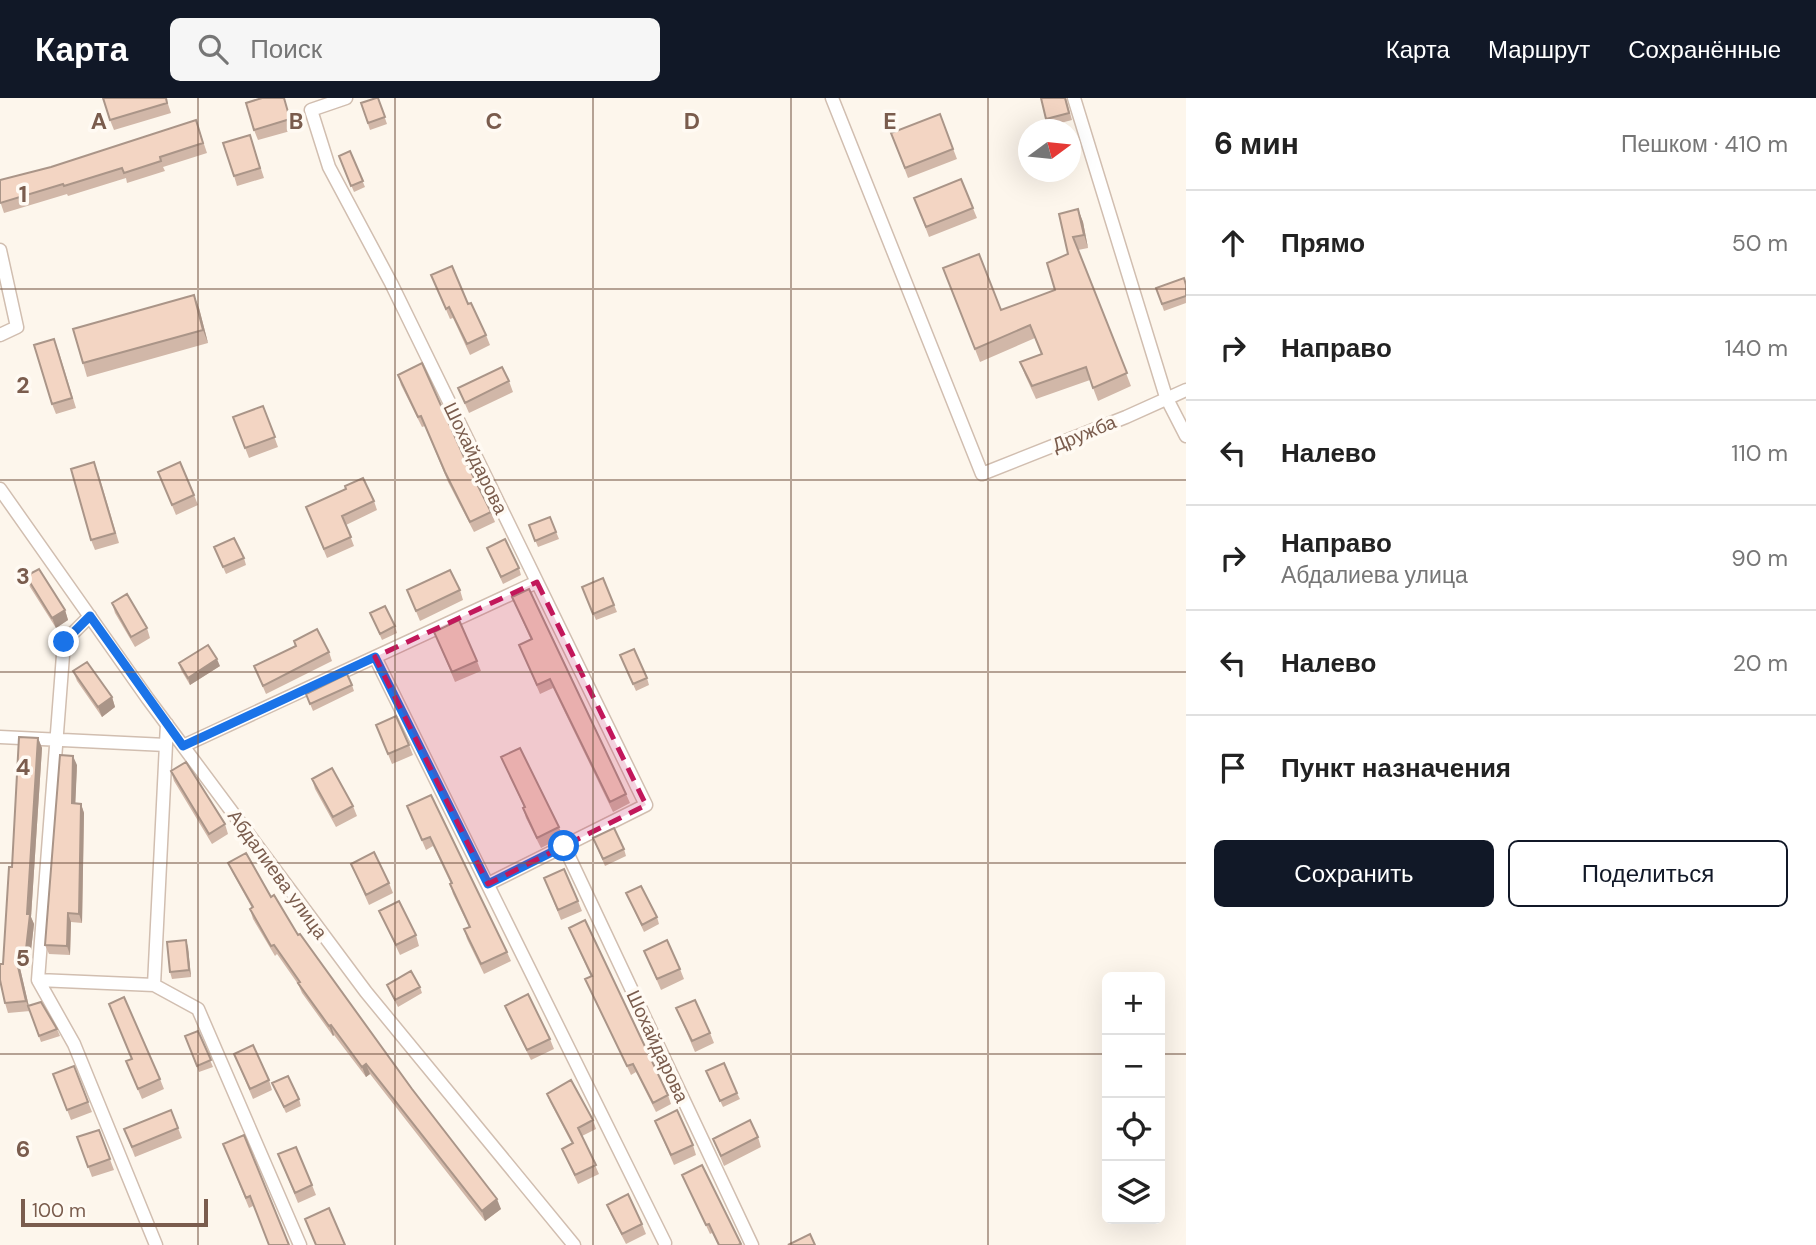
<!DOCTYPE html>
<html lang="ru">
<meta charset="utf-8">
<style>
body{margin:0;font-family:"DM Sans",sans-serif;background:#f6f6f6;color:#222}
.controls{position:absolute;right:21px;bottom:21px;display:grid;overflow:hidden;border-radius:10px;box-shadow:0 7px 28px #0002}
.controls button{width:63px;height:63px;display:grid;place-items:center;padding:0;border:0;border-bottom:2px solid #e0e0e0;background:#fff;color:#222;font:35px sans-serif}
.compass{position:absolute;left:1018px;top:21px;width:63px;height:63px;border-radius:50%;background:#fff;box-shadow:0 7px 28px #0002;rotate:75deg}
.scale{position:absolute;left:21px;bottom:18px;width:187px;box-sizing:border-box;padding-left:7px;border:4px solid #7a5c4d;border-top:0;font-size:19px;line-height:24px;white-space:nowrap;color:#7a5c4d;-webkit-text-stroke:5px #fffaf3;paint-order:stroke}
.stop{position:absolute;width:21px;height:21px;margin:-16px;border:5px solid #1a73e8;border-radius:50%;background:#fff}
.stop.end{background:#1a73e8;border-color:#fff;box-shadow:0 2px 7px #0008}
.list{margin:0;padding:0;list-style:none}
h2{display:flex;justify-content:space-between;align-items:center;height:91px;margin:0;padding:0 28px;font-size:30px}
h2 small{font-size:23px;font-weight:400;color:#767676}
.list li{display:grid;grid-template-columns:46px 1fr auto;gap:21px;align-items:center;box-sizing:border-box;height:105px;padding:0 28px;border-top:2px solid #e0e0e0}
.list b{display:block;font-size:26px;white-space:nowrap}
.list p{margin:0;font-size:23px;white-space:nowrap;color:#767676}
.list em{font-size:23px;font-style:normal;color:#767676}
.actions{display:flex;gap:14px;padding:21px 28px}
.actions a{flex:1;padding:16px 0;border:2px solid #111827;border-radius:10px;text-align:center;font-size:24px;color:#111827}
.actions .main{background:#111827;color:#fff}
.icon{flex:none;width:38px;height:38px;fill:none;stroke:currentColor;stroke-width:2;stroke-linecap:round;stroke-linejoin:round}
.map{position:relative;flex:none;width:1186px;height:1147px;overflow:hidden}
header{display:flex;align-items:center;gap:42px;box-sizing:border-box;height:98px;padding:0 35px;background:#111827;color:#fff}
header strong{font-size:33px}
nav{display:flex;gap:38px;margin-inline-start:auto;font-size:24px}
.search{width:490px;height:63px;background:#f6f6f6;display:flex;align-items:center;gap:18px;box-sizing:border-box;padding:0 24px;border-radius:10px;color:#767676;font-size:26px}
main{display:flex}
aside{flex:1;background:#fff}
.map>svg:first-child{display:block}
</style>
<header>
<strong>Карта</strong>
<div class="search"><svg class="icon" aria-label="search" viewBox="0 0 24 24"><circle cx="10" cy="10" r="6"/><path d="M15 15l6 6"/></svg>Поиск</div>
<nav><a>Карта</a><a>Маршрут</a><a>Сохранённые</a></nav>
</header>
<main>
<div class="map">
<svg width="1186" height="1147" viewBox="0 0 1186 1147">
<rect width="100%" height="100%" fill="#fdf6ec"/>
<g fill="none" stroke-linecap="round" stroke-linejoin="round">
<g stroke="#d1beb0" stroke-width="15">
<path id="street" d="M346,0L311,12L329,69L391,185L646,707L488,786
M832,0L982,376L1126,319L1186,292
M1074,0L1166,299L1186,338
M0,152L17,229L0,237
M0,391L148,601L366,894L574,1147
M90,518L64,544L38,882L74,946L156,1147
M375,559L665,1145
M0,639L166,647
M183,648L537,484
M564,748L752,1147
M38,882L154,887L198,911L300,1147
M154,887L167,626"/>
</g>
<use href="#street" stroke="#fff" stroke-width="12"/>
</g>
<path fill="#d1b7a8" d="M166,0L171,15L114,32L110,22Z
M284,0L294,32L258,42L254,32Z
M378,0L387,26L370,32L361,5Z
M1041,0H1066L1072,22L1049,28Z
M940,16L957,61L908,80L891,35Z
M196,22L207,55L163,69L165,73L127,85L126,80L68,98L67,96L4,115L0,103L51,69Z
M250,37L264,80L237,88L234,78Z
M350,53L365,89L354,94L339,58Z
M961,81L977,120L929,139L914,100Z
M1078,111L1083,124L1088,150L1078,152L1131,288L1098,303L1090,282L1036,301L1025,277L1020,264L1041,256L1035,240L980,264L943,170L1001,212L1055,192L1068,156Z
M431,177L468,206L486,237L490,247L470,257L453,220L450,221Z
M1186,187V205L1164,213L1156,190Z
M199,210L208,245L87,279L83,265Z
M58,251L76,310L56,316L52,306Z
M398,277L491,414L495,424L474,434L448,384L425,328L422,329L401,287Z
M509,283L513,294L469,315L458,290Z
M263,308L278,349L249,360L233,319Z
M98,374L119,445L95,452L91,442Z
M158,374L194,397L198,407L176,417Z
M346,391L374,403L377,412L346,427L354,448L327,460L306,409Z
M550,419L559,441L538,449L529,427Z
M214,449L244,460L246,467L226,476Z
M487,450L519,470L521,477L503,486Z
M26,478L65,512L68,522L56,530L30,489Z
M603,480L617,514L596,522L582,489Z
M407,492H460L463,502L420,523Z
M512,499L626,696L630,705L613,714L553,590L540,596L519,547L531,542Z
M112,505L147,530L150,540L135,549L115,515Z
M370,515L395,528L397,535L382,542Z
M434,534L477,563L481,573L455,584Z
M294,543L329,554L332,563L266,596L254,568L295,548Z
M620,557L647,580L649,587L636,593Z
M179,565L220,568L190,587L181,572Z
M73,573L112,599L115,609L102,619L77,583Z
M352,587L354,593L313,613L306,596Z
M376,627L409,647L413,657L392,666Z
M38,640L42,650L31,819L34,826L29,870H20L30,913L8,915L5,905L3,866L12,769Z
M501,659L559,729L563,739L541,750L526,720L523,710L524,709Z
M77,667L75,705L81,706L84,715L82,825L71,824L70,857L49,856L45,847Z
M171,673L225,726L228,736L212,746L174,683Z
M312,681L353,708L357,718L336,729L315,691Z
M431,697L507,854L511,863L484,876L467,841L464,831L469,829L453,796L450,786H451L433,748L426,752L407,708Z
M593,740L624,751L626,758L605,768Z
M228,765L271,799L501,1111L485,1123L370,976L366,979L334,937L333,938L302,895L298,886L277,856L275,858L253,821L250,811L252,810L232,774Z
M351,766L389,785L393,795L369,807Z
M544,780L578,803L582,813L561,822Z
M626,795L657,819L659,826L644,834Z
M379,813L416,837L419,848L400,857Z
M569,830L668,997L671,1006L656,1014L636,974L631,977L589,890L585,881L591,879Z
M188,849L191,879L172,881L170,874Z
M644,853L680,871L684,881L661,892Z
M387,887L420,889L422,895L398,909Z
M28,908L57,931L60,938L41,944Z
M505,908L550,941L554,951L531,962L509,918Z
M676,910L710,935L714,945L695,954Z
M198,933L213,969L199,974L185,938Z
M234,956L269,982L272,992L253,1001Z
M74,968L92,1014L71,1022L53,976Z
M130,973L160,981L164,991L142,1001Z
M706,973L737,995L740,1001L723,1009Z
M272,985L299,1001L301,1008L286,1015Z
M547,996L593,1022L596,1031L582,1038L599,1076L578,1086L562,1051L572,1046L550,1004Z
M171,1012L182,1040L135,1059L124,1031Z
M655,1023L693,1047L696,1057L674,1067Z
M99,1032L114,1072L92,1079L77,1039Z
M244,1037L253,1108L249,1110L227,1056Z
M758,1039L761,1049L724,1068L713,1041Z
M278,1056L312,1087L316,1097L298,1105Z
M702,1067L741,1147H718L712,1135L710,1136L682,1077Z
M607,1107L642,1126L646,1136L626,1146L611,1117Z"/>
<path fill="#aa9588" d="M1078,111L1083,124L1088,150L1084,137Z
M194,197L199,210L208,245L203,232Z
M65,512L68,522L56,530L52,520Z
M217,561L220,568L190,587L188,580Z
M112,599L115,609L102,619L98,609Z
M38,640L42,650L31,819L34,826L29,870L25,860Z
M73,658L77,667L75,714L72,705Z
M81,706L84,715L82,825L79,816Z
M68,815L71,824L70,857L67,848Z
M186,842L188,849L191,879L189,872Z
M16,860L20,870L30,913L26,903Z
M331,927L334,937L333,938L329,928Z
M366,966L370,976L366,979L362,969Z
M497,1101L501,1111L485,1123L482,1113Z"/>
<path fill="#f3d5c3" stroke="#aa9588" stroke-width="2" d="M103,0H166L167,5L110,22Z
M262,0H284L290,21L254,32L246,5Z
M376,0H378L385,19L368,25L361,5Z
M1041,0H1065L1069,15L1046,21Z
M940,16L953,51L905,70L891,35Z
M196,22L203,45L160,59L161,63L124,75L122,70L64,88L63,86L0,105V82L51,69Z
M250,37L260,70L234,78L223,45Z
M350,53L363,83L351,88L339,58Z
M961,81L973,110L926,129L914,100Z
M1078,111L1084,137L1073,139L1127,275L1093,290L1086,269L1032,288L1020,264L1042,256L1030,227L975,251L943,170L979,156L1001,212L1055,192L1047,165L1068,156L1059,116Z
M452,168L468,206L471,205L486,237L467,246L449,209L446,211L431,177Z
M1184,180L1186,187V198L1162,206L1156,190Z
M194,197L203,232L83,265L73,231Z
M54,241L72,300L52,306L34,247Z
M422,265L468,368L491,414L470,424L445,374L421,318L418,319L398,277Z
M502,269L509,283L465,305L458,290Z
M263,308L275,339L245,350L233,319Z
M94,364L115,435L91,442L71,371Z
M180,364L194,397L172,407L158,374Z
M363,380L374,403L342,418L351,439L324,451L306,409L346,391L345,388Z
M550,419L556,434L535,443L529,427Z
M234,440L244,460L223,469L214,449Z
M505,441L519,470L501,479L487,450Z
M39,471L65,512L52,520L26,478Z
M450,472L460,492L416,513L407,492Z
M603,480L614,507L593,516L582,489Z
M529,491L626,696L610,704L550,581L537,587L519,547L532,541L512,499Z
M127,496L147,530L131,539L112,505Z
M385,508L395,528L380,536L370,515Z
M459,522L477,563L452,574L434,534Z
M317,531L329,554L263,588L254,568L296,548L294,543Z
M208,547L217,561L188,580L179,565Z
M634,551L647,580L633,586L620,557Z
M87,564L112,599L98,609L73,573Z
M347,576L352,587L310,606L306,596Z
M396,618L409,647L388,656L376,627Z
M19,639L38,640L27,816H30L25,860H16L26,903L5,905L0,882V866H3L9,769H12Z
M520,650L559,729L537,740L523,710L525,709L501,659Z
M60,657L73,658L72,705L81,706L79,816L68,815L67,848L45,847Z
M186,664L225,726L209,736L171,673Z
M332,670L353,708L333,719L312,681Z
M431,697L507,854L481,866L464,831L470,829L450,786L452,785L430,739L422,742L407,708Z
M614,730L624,751L603,761L593,740Z
M374,754L389,785L366,797L351,766Z
M246,755L271,799L274,797L298,837L300,836L412,991L497,1101L482,1113L366,966L362,969L331,927L329,928L298,885L300,884L274,847L271,848L250,811L253,809L228,765Z
M564,771L578,803L558,812L544,780Z
M641,788L657,819L642,827L626,795Z
M399,803L416,837L396,847L379,813Z
M585,822L668,997L653,1005L633,966L627,968L585,881L592,878L569,830Z
M186,842L189,872L170,874L167,844Z
M667,842L680,871L657,881L644,853Z
M411,873L420,889L395,902L387,887Z
M528,896L550,941L527,952L505,908Z
M124,899L160,981L138,991L126,963L132,961L109,906Z
M695,902L710,935L692,943L676,910Z
M41,904L57,931L39,938L28,908Z
M198,933L211,962L197,968L185,938Z
M253,947L269,982L250,991L234,956Z
M724,965L737,995L720,1003L706,973Z
M74,968L88,1004L67,1012L53,976Z
M288,978L299,1001L284,1009L272,985Z
M571,982L593,1022L578,1030L596,1067L575,1077L562,1051L573,1045L547,996Z
M171,1012L178,1030L132,1049L124,1031Z
M677,1012L693,1047L671,1057L655,1023Z
M750,1022L758,1039L721,1058L713,1041Z
M99,1032L110,1061L88,1069L77,1039Z
M244,1037L289,1147H269L250,1098L246,1100L223,1046Z
M296,1049L312,1087L295,1095L278,1056Z
M702,1067L741,1146L738,1147H719L709,1126L706,1127L682,1077Z
M628,1096L642,1126L622,1136L607,1107Z
M329,1110L345,1147H316L305,1121Z
M810,1136L815,1147H788Z"/>
<g fill="none" stroke-linecap="round" stroke-linejoin="round">
<path stroke="#1a73e8" stroke-width="9" d="M64,544L90,518L183,648L375,559L488,786L564,748"/>
</g>
<path fill="#c2185b" fill-opacity="0.2" stroke="#c2185b" stroke-width="5" stroke-dasharray="14 9" stroke-linejoin="round" d="M537,484L646,707L488,786L375,559Z"/>
<path fill="none" stroke="#7a5c4d" stroke-width="2" stroke-opacity="0.55" d="M198,0V1147M395,0V1147M593,0V1147M791,0V1147M988,0V1147M0,191H1186M0,382H1186M0,574H1186M0,765H1186M0,956H1107M1160,956H1186"/>
<g text-anchor="middle" stroke-width="7" stroke-linejoin="round" paint-order="stroke">
<g font-size="19" fill="#7a5c4d" stroke="#fffaf3">
<text transform="translate(1084 335) rotate(-22)" y="7">Дружба</text>
<text transform="translate(476 360) rotate(64)" y="7">Шохайдарова</text>
<text transform="translate(278 776) rotate(54)" y="7">Абдалиева улица</text>
<text transform="translate(658 948) rotate(65)" y="7">Шохайдарова</text>
</g>
</g>
<g font-size="23" text-anchor="middle" font-weight="bold" fill="#7a5c4d" stroke="#fffaf3" stroke-width="7" stroke-linejoin="round" paint-order="stroke">
<text x="99" y="31">A</text>
<text x="296" y="31">B</text>
<text x="494" y="31">C</text>
<text x="692" y="31">D</text>
<text x="890" y="31">E</text>
<text x="23" y="104">1</text>
<text x="23" y="295">2</text>
<text x="23" y="486">3</text>
<text x="23" y="677">4</text>
<text x="23" y="868">5</text>
<text x="23" y="1059">6</text>
</g>
</svg>
<div class="controls">
<button>+</button>
<button>−</button>
<button><svg class="icon" aria-label="locate" viewBox="0 0 24 24"><circle cx="12" cy="12" r="6"/><path d="M12 2v4M12 18v4M2 12h4M18 12h4"/></svg></button>
<button><svg class="icon" aria-label="layers" viewBox="0 0 24 24"><path d="M12 4l9 5-9 5-9-5zM3 14l9 5 9-5"/></svg></button>
</div>
<svg class="compass" viewBox="-18 -18 36 36"><path d="M0-13l5 13h-10z" fill="#e53935"/><path d="M0 13l5-13h-10z" fill="#767676"/></svg>
<div class="scale">100 m</div>
<div class="stop" style="left:564px;top:748px"></div>
<div class="stop end" style="left:64px;top:544px"></div>
</div>
<aside>
<h2>6 мин<small>Пешком · 410 m</small></h2>
<ul class="list">
<li><svg class="icon" aria-label="ahead" viewBox="0 0 24 24"><path d="M12 20V5M6 11l6-6 6 6"/></svg><div><b>Прямо</b></div><em>50 m</em></li>
<li><svg class="icon" aria-label="right" viewBox="0 0 24 24"><path d="M7 20v-9h11M14 6l5 5-5 5"/></svg><div><b>Направо</b></div><em>140 m</em></li>
<li><svg class="icon" aria-label="left" viewBox="0 0 24 24"><path d="M17 20v-9H6M10 6l-5 5 5 5"/></svg><div><b>Налево</b></div><em>110 m</em></li>
<li><svg class="icon" aria-label="right" viewBox="0 0 24 24"><path d="M7 20v-9h11M14 6l5 5-5 5"/></svg><div><b>Направо</b><p>Абдалиева улица</p></div><em>90 m</em></li>
<li><svg class="icon" aria-label="left" viewBox="0 0 24 24"><path d="M17 20v-9H6M10 6l-5 5 5 5"/></svg><div><b>Налево</b></div><em>20 m</em></li>
<li><svg class="icon" aria-label="arrive" viewBox="0 0 24 24"><path d="M6 21V4h12l-3 4 3 4H6"/></svg><div><b>Пункт назначения</b></div></li>
</ul>
<div class="actions"><a class="main">Сохранить</a><a>Поделиться</a></div>
</aside>
</main>
